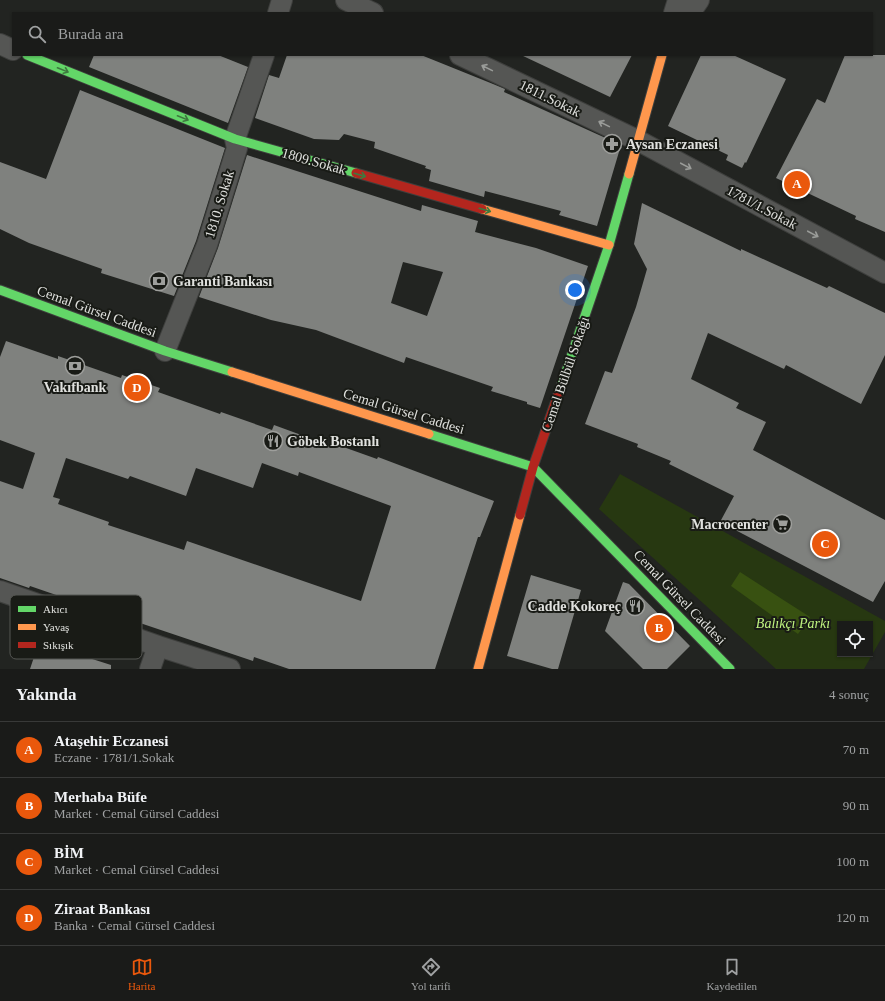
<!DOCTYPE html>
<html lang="tr">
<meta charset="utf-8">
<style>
body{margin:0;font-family:"Times New Roman",serif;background:#232422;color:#f1f3f6}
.controls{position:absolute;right:12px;bottom:12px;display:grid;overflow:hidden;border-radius:0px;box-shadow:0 1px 3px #0004}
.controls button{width:36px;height:36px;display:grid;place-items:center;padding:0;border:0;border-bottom:1px solid #383938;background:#1a1b19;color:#f1f3f6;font:20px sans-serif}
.you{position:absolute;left:575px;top:290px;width:14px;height:14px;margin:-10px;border:3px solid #fff;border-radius:50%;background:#1a73e8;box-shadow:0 0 0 6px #1a73e833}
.badge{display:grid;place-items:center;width:26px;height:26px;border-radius:50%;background:#ea580c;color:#fff;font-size:13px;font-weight:700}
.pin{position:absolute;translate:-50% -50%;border:2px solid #fff;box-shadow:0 1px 4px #0006}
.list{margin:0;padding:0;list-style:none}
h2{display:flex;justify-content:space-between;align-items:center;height:52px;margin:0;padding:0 16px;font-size:17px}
h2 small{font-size:13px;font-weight:400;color:#9fa1a2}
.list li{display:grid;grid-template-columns:26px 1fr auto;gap:12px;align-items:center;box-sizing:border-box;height:56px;padding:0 16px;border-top:1px solid #383938}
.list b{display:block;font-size:15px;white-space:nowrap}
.list p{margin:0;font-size:13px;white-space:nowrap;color:#9fa1a2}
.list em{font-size:13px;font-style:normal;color:#9fa1a2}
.icon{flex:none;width:22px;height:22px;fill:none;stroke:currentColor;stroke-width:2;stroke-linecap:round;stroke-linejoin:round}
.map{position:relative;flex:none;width:885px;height:669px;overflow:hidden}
.search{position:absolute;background:#1a1b19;box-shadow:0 1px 3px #0004;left:12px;right:12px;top:12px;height:44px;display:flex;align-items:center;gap:10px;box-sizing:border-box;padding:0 14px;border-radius:0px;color:#9fa1a2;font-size:15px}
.sheet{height:276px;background:#1a1b19}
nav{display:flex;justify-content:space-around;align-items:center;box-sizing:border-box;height:56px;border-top:1px solid #383938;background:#1a1b19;font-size:11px;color:#9fa1a2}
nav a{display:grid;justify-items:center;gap:2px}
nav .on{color:#ea580c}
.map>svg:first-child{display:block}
</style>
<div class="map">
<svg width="885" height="669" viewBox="0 0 885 669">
<rect width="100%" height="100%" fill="#222421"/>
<path fill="#273811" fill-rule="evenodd" d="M620,474L885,621V632L864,669H776L599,509ZM840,624H870V654H840Z"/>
<path fill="#385111" d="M740,572L810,617L798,634L731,586Z"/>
<path fill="#7f817e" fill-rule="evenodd" d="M94,55H218L248,67L228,123L89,67Z
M287,55H421L493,84L505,89L504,92L621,145L597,226L559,215L561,211L485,191L484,197L429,181L431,170L425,168L426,166L374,148L375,142L344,134L339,140L314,139L255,118L269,75L279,78Z
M521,55H632L610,97Z
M701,55H733L786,79L746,163L745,162L742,168L726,160L728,155L668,126Z
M845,55H885V232L855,219L856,216L776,178L817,99L825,103Z
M80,90L225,148L196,241L174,296L101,273L102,269L29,243L0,229V162L46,179Z
M247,155L421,211L422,205L478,221L475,232L536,248L588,266L540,408L527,404V402L491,391L493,387L406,357L404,363L316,330L271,320L199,297L218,248ZM403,262L443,272L427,316L391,303Z
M642,203L741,251V249L827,288L829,286L885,313V355L861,404L786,365L784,369L708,333L691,379L739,403L736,408L766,422L753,450L885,520V581L873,602L720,522L734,496L669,464L671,461L637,447L638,444L585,424L605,371L612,373L636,307L647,269L634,244Z
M6,341L58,359V356L121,378L122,375L160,388L158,392L220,414L221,412L272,430L274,425L334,447L335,444L377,459L378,457L494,501L480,537H478L435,669H289L254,657L253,661L140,623L139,626L96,612L97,609L30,586L29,588L0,578V481L23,489L35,453L0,440V357ZM66,458L128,479L130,476L186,496L196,468L253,488L262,463L298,476L299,472L391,506L361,601L187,541L184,550L108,525L109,522L58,504L60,499L53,497Z
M531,575L581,590L558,669H552L507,656Z
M623,582L629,584L690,646L667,669H643L605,631Z
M39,642L111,665V669H30Z"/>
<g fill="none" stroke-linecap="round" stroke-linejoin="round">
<g stroke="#3e3f3d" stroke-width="22">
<path id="street" d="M346,0L373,13
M278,13L282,0
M674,13L678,0
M690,13L699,0
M0,44L13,50
M460,55L639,141L885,273
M165,351L207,245L237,148L235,139L264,55
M0,591L158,646L230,669
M150,669L158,646"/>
</g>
<g stroke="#3e3f3d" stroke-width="11">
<path id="fast" d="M27,55L235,139L356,173
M0,290L165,351L232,372
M560,389L609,245L629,174
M429,434L533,467L730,669"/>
</g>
<g stroke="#3e3f3d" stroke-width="11">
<path id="slow" d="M629,174L662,55
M482,209L609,245
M232,372L429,434
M478,669L520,515"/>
</g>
<g stroke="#3e3f3d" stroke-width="11">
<path id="jam" d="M356,173L482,209
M520,515L533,467L560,389"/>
</g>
<use href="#street" stroke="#555654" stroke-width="20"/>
<use href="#fast" stroke="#63d668" stroke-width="9"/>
<use href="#slow" stroke="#ff974d" stroke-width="9"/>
<use href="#jam" stroke="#b3261e" stroke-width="9"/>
</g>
<defs><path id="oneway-shaft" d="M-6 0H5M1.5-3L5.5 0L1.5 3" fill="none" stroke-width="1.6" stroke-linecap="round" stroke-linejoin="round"/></defs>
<g stroke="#9a9c99">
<use href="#oneway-shaft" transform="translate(487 68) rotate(-154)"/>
<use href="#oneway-shaft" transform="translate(604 124) rotate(-154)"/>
<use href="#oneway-shaft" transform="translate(686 166) rotate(28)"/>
<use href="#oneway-shaft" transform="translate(813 234) rotate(28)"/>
</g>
<g stroke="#3e783f">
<use href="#oneway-shaft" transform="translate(63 70) rotate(22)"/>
<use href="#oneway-shaft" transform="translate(183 118) rotate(22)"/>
<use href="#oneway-shaft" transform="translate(360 175) rotate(16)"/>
<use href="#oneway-shaft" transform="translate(485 210) rotate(16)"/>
</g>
<defs>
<g id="pharmacy-ring" transform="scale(1)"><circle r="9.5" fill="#191b16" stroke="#9e9f9c" stroke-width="1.5"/><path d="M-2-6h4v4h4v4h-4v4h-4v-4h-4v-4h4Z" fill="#9e9f9c"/></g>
<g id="bank-ring" transform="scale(1)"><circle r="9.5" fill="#191b16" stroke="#9e9f9c" stroke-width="1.5"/><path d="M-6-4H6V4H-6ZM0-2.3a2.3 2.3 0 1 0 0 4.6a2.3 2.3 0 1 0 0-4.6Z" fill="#9e9f9c"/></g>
<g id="restaurant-ring" transform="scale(1)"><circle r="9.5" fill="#191b16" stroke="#9e9f9c" stroke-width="1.5"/><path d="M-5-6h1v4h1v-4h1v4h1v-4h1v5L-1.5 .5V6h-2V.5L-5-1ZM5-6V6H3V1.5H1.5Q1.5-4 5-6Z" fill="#9e9f9c"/></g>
<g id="supermarket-ring" transform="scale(1)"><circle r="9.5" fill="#191b16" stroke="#9e9f9c" stroke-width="1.5"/><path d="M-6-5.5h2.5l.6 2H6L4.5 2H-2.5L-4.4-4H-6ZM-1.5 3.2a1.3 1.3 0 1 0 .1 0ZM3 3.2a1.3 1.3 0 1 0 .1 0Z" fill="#9e9f9c"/></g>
</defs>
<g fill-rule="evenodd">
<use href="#pharmacy-ring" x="612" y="144"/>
<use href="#bank-ring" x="159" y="281"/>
<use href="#bank-ring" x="75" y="366"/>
<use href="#restaurant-ring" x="273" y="441"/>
<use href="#supermarket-ring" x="782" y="524"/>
<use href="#restaurant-ring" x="635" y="606"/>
</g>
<g text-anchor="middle" stroke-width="4" stroke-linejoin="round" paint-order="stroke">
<g font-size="14" fill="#e0e1de" stroke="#191b16">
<text transform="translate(550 98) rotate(26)" y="5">1811.Sokak</text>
<text transform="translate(314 161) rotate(16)" y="5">1809.Sokak</text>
<text transform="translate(219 204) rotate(-73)" y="5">1810. Sokak</text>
<text transform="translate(762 207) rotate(28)" y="5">1781/1.Sokak</text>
<text transform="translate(97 311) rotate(20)" y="5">Cemal Gürsel Caddesi</text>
<text transform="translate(565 374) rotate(-71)" y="5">Cemal Bülbül Sokağı</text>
<text transform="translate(404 411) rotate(17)" y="5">Cemal Gürsel Caddesi</text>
<text transform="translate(680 597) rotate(46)" y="5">Cemal Gürsel Caddesi</text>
</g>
<g font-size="14" font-weight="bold" fill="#e0e1de" stroke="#191b16" text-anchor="start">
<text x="626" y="149">Aysan Eczanesi</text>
<text x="173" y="286">Garanti Bankası</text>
<text x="75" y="392" text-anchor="middle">Vakıfbank</text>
<text x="287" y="446">Göbek Bostanlı</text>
<text x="768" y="529" text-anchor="end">Macrocenter</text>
<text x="621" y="611" text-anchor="end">Cadde Kokoreç</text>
</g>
<g font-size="14" font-style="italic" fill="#bef27f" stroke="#191b16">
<text x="793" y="628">Balıkçı Parkı</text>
</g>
</g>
<rect x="10" y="595" width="132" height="64" rx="6" fill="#191b16" stroke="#555652" stroke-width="1"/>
<rect x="18" y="606" width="18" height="6" fill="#63d668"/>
<rect x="18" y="624" width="18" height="6" fill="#ff974d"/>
<rect x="18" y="642" width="18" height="6" fill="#b3261e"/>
<g font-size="11" fill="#e0e1de">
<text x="43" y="613">Akıcı</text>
<text x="43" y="631">Yavaş</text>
<text x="43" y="649">Sıkışık</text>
</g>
</svg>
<div class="controls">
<button><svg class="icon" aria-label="locate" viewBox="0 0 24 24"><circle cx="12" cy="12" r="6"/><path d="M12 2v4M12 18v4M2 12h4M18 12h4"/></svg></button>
</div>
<div class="you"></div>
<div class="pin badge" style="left:797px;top:184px">A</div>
<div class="pin badge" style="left:659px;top:628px">B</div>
<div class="pin badge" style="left:825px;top:544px">C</div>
<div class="pin badge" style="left:137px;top:388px">D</div>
<div class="search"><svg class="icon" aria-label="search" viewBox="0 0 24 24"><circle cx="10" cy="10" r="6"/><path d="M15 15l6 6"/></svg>Burada ara</div>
</div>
<section class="sheet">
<h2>Yakında<small>4 sonuç</small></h2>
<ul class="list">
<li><span class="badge">A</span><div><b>Ataşehir Eczanesi</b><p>Eczane · 1781/1.Sokak</p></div><em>70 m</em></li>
<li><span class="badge">B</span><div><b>Merhaba Büfe</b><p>Market · Cemal Gürsel Caddesi</p></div><em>90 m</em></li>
<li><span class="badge">C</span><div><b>BİM</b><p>Market · Cemal Gürsel Caddesi</p></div><em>100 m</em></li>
<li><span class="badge">D</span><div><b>Ziraat Bankası</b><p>Banka · Cemal Gürsel Caddesi</p></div><em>120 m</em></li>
</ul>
</section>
<nav>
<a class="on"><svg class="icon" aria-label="map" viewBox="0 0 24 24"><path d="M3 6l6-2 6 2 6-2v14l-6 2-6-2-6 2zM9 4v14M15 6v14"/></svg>Harita</a>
<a><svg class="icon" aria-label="directions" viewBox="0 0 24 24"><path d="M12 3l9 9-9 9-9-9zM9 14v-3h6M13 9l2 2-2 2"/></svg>Yol tarifi</a>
<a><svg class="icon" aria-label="saved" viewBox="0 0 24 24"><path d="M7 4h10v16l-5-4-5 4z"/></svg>Kaydedilen</a>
</nav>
